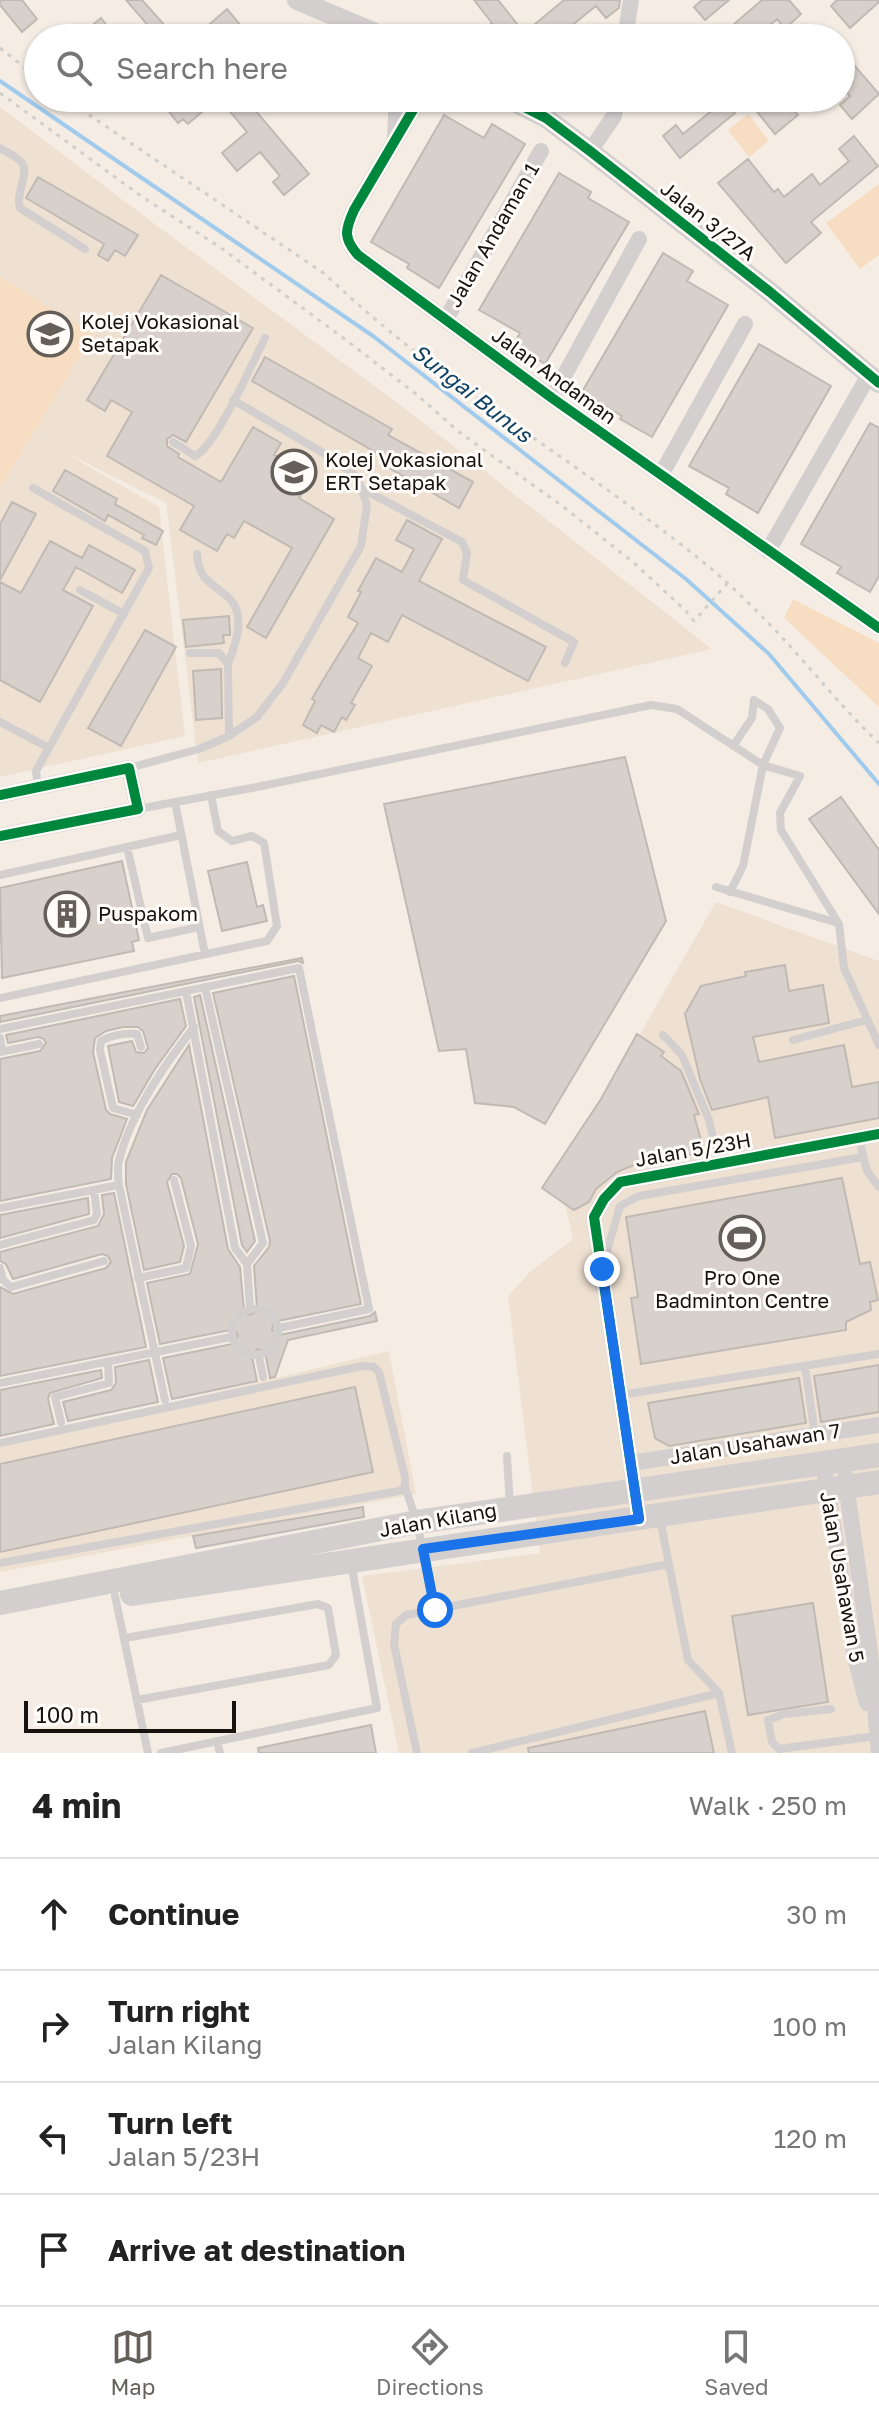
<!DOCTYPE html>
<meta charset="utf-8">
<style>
body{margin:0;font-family:"Golos Text",sans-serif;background:#f6f6f6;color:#222}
.scale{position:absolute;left:24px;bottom:20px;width:212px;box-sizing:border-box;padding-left:8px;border:4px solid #16120d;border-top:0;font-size:22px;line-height:28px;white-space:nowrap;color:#16120d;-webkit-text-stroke:6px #fffcf9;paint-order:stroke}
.stop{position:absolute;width:24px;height:24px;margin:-18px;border:6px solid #1a73e8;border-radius:50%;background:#fff}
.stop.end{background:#1a73e8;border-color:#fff;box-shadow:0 2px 8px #0008}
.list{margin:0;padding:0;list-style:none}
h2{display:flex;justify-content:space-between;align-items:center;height:104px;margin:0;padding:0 32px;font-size:34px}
h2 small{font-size:26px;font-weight:400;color:#767676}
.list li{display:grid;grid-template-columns:52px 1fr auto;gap:24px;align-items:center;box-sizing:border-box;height:112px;padding:0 32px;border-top:2px solid #e0e0e0}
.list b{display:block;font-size:30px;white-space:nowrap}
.list p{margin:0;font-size:26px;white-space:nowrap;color:#767676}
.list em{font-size:26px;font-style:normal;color:#767676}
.icon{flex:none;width:44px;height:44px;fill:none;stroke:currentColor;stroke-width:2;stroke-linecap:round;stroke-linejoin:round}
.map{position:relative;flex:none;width:879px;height:1753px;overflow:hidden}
.search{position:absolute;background:#fff;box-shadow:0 2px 6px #0004;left:24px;right:24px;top:24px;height:88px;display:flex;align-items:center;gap:20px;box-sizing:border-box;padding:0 28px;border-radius:44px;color:#767676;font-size:30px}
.sheet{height:552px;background:#fff}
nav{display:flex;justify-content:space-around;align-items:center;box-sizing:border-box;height:112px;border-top:2px solid #e0e0e0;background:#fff;font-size:22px;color:#767676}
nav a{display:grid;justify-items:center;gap:4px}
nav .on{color:#645f58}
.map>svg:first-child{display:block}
</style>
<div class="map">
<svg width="879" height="1753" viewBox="0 0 879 1753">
<rect width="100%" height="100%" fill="#f5ede4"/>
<path fill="#efe1d2" d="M0,107L160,228L407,410L712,649L198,763L166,503L62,451L159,507L185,736L0,777Z
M716,902L879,961V1753H399L362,1576L540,1553L508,1296L530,1272L573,1239L565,1204L549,1192Z
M389,1351L416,1494L0,1572V1443Z"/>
<path fill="#f7ddc2" d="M748,114L769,141L749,157L728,130Z
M879,184V255L860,269L826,223Z
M0,277L93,334L0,488Z
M793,599L879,643V707L784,618Z"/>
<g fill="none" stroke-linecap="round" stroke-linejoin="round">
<path stroke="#a0cbec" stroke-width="4" d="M0,81L373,336L686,579L769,654L879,784"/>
</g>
<path fill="#d8d1cb" stroke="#c1bab4" stroke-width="2" d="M0,0H22L37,19L22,32L0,5Z
M126,0H142L168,29L159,38Z
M474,0H498L518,25L502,38H493L485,28L492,23Z
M564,0H620L619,8L606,18L596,6L565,31L571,38H547L535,24Z
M702,0H729L705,20L694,7Z
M762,0H789L801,14L785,29L777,19L755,38H718Z
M837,0H879V2L850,28L831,6Z
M227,9L251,38H194Z
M101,18L117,38H77Z
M841,50L879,94L852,119L840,105L850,96L841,86Z
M170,98H218L188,124L183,119L178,123L163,104Z
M219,98H245L309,174L284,195L273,182L280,176L260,152L237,171L222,153L247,132Z
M698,98H723L735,113L680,158L663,136L676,125L683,134L710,112Z
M756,98H783L798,115L775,134L750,103Z
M444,115L484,138L492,124L525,144L439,288L407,268L409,264L371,242Z
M854,136L878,166L811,222L821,233L786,263L718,183L748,159L774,192L778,189L784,197L812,174L820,185L849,161L839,149Z
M559,173L591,192L588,198L629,222L545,364L513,345L520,333L479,310Z
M38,177L138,235L125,256L115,250L108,261L98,255L104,244L26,198Z
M663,253L693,271L687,281L728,305L652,437L620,419L622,416L582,392Z
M161,275L253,328L186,442L173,435L167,439V446L179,454L178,457L221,482L253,427L281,443L274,455L312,476L299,498L334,519L266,638L247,627L292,548L244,521L234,538L227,534L217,551L180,530L194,506L107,456L132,412L111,400L105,411L87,400Z
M759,344L831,386L758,513L726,494L729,488L689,466Z
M265,357L392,429L388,435L473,482L459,508L391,469L394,463L252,381Z
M870,423L879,428V576L870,592L837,573L841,567L801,544Z
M65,470L117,499L115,504L163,531L156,545L142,538L144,535L108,515L105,521L53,491Z
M12,502L36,514L0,580V524Z
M407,520L442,539L419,581L546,647L528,681L402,615L388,642L371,633L358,658L372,666L351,703L355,705L346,720L342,717L334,732L321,725L317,733L303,725L315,701L312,699L320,685L358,623L348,617L361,592L358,591L376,558L402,572L414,549L396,540Z
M50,541L82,558L89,545L135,570L122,593L76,567L63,590L93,606L40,702L0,680V582L21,593Z
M229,616L230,632V635H223L224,643L186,647L183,620Z
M145,630L176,647L121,746L88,728Z
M221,669L222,718L196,720L193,671Z
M625,757L666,921L545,1124L514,1107L475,1103L466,1049L439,1051L384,804Z
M841,797L879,850V914L809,819Z
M122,861L139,940L132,942L134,951L2,978L0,888Z
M247,862L257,907L263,905L267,921L222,931L208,871Z
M302,958L303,963L298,961L0,1022V1016Z
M785,965L789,991L823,985L829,1023L753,1037L759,1062L844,1045L852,1087L879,1082V1118L775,1138L768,1097L712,1110L700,1079L685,1014L701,986L746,976L745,972Z
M294,976L361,1304L278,1321L273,1325L272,1330L280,1335L370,1316L375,1312L377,1321L288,1340L275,1377L270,1378L265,1352L257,1349L252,1357L257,1381L172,1399L163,1358L232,1344L238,1336L236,1332L230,1330L160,1344L147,1283L190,1274L198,1244L181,1178L177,1174H172L167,1182L184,1246L180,1262L144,1270L126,1184V1162L147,1110L189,1045L228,1249L240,1267L244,1311L248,1315L254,1313L257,1308L254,1266L269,1247L270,1241L213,993Z
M200,995L255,1241L247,1252L242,1245L194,997Z
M180,999L186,1026L155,1069L133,1106L119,1102L108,1046L132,1041L136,1052L144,1053L148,1048L143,1031L138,1027H123L106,1031L95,1038L93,1052L106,1110L110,1114L127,1119L112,1158L111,1179L0,1201V1059L40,1051L46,1043L44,1039L38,1037L8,1043L6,1035Z
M637,1034L664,1052L661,1056L681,1071L699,1114L694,1115L704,1151L651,1164L648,1159L617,1172L596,1189L589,1202L574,1210L542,1188L601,1099Z
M842,1178L860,1264L870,1262L878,1300L870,1302L871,1310L846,1322V1330L641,1364L631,1298L638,1297L626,1217Z
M114,1193L146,1347L0,1376V1287L13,1294L106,1268L111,1262L108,1256L102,1254L13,1279L6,1264L0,1261V1252L98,1226L104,1214L102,1195Z
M88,1198L89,1214L0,1238V1215Z
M149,1360L158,1402L68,1421L63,1402L111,1390L116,1383L115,1367Z
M879,1365V1412L821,1422L814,1376Z
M101,1370L102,1378L50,1393L48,1399L54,1424L0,1436V1390Z
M799,1378L806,1423L669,1446L655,1438L648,1403Z
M355,1387L373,1472L0,1552V1464Z
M363,1507L364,1517L196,1548L193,1536Z
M813,1603L828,1702L748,1715L732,1616Z
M705,1711L714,1753H529L528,1748Z
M371,1725L376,1753H259L258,1748Z"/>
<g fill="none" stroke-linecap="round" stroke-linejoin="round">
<path stroke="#d1cfcc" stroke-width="3" stroke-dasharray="4 6" stroke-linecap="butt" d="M0,48L38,78
M0,93L141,196L221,248L342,337L416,394L459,432L565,508L634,563L684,609L694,621L727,584
M64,98L325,274C436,381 572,458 692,553C729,582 765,618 797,654C824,684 849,715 879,743"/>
<path stroke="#d2cfce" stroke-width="8" d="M0,148C6,152 18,157 22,163C30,173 15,193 20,208L85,249
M173,442L195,456C217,445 252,363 265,338
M33,488L145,551L149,568L36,771L38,787
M361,488L462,542L467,553L463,580L574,642L565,663
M197,554C199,582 211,581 229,598C247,615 235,646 228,664
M80,590L124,614
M190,653H219L228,664L229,736
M0,722L49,748
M733,746L752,718L754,700L768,709L780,728L763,765L800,776L780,813L781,830L839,924L844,968L879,1045
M129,768L199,749L229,736L257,717L283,683L361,546L367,505L357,477L332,458L233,400
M175,802L205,954
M138,809L262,786L651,705L677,709L763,765L743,866L730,892
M127,847L148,938L199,927
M0,875L181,835
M716,887L838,923
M205,987L263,1243L247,1264
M186,991L235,1248L247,1264L250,1308
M0,998L267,941L277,926L264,843L252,836L232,841L218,831L211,795
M0,1029L299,968L369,1309L279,1328
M663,1035L682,1055L709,1120L719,1163
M0,1038L2,1051
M793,1040L866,1020
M0,1052L39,1044
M137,1115L113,1108L100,1050L101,1041C109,1036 128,1032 137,1034L141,1047
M859,1139L867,1171L879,1187
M0,1208L119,1185
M0,1245L94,1220L97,1214L94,1190
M605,1258L620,1206L639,1196L863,1157
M0,1268L3,1280L11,1287L104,1261
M138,1278L186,1268L191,1246L174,1180
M232 1332a23 23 0 1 1 46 0a23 23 0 1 1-46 0Z
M259,1356L263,1377
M805,1366L815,1435
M0,1383L231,1337
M621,1395L879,1354
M165,1400L119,1185C118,1177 117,1167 119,1160C132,1111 164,1066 194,1027
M61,1422L55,1397L109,1383L108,1362
M0,1443L362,1366L374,1367L379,1372L405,1477V1487L417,1522L435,1610
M507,1456L510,1507
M660,1519L688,1660L719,1693L732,1753
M0,1563L399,1491L405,1487
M115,1596L148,1753
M125,1638L318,1604L328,1608L336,1655L329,1665L137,1700
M831,1709L784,1714L768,1720L772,1742L779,1749L876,1736
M217,1741L220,1753
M161,1753L377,1708L351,1563
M417,1753L394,1644L396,1624L406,1615L669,1564
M472,1753L719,1693"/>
<path stroke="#d2cfce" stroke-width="16" d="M625,38L631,0
M420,98L354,210C345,230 343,238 358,255L552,398L879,628
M395,137L397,98
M590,151L614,116L617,98
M446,319L541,151
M552,398L639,239
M662,473L745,324
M768,551L869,375
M0,795L129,768L138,809L0,836
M631,1463L879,1425
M823,1463L854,1654L867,1703
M845,1477L870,1652L879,1753
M639,1519L594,1217L604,1199L620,1182L879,1134"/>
<path stroke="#d2cfce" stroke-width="20" d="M297,0L387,38
M507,98L546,118L590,151L770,292L879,383"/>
<path stroke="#d2cfce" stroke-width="24" d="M132,1594L879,1482
M0,1603L417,1522L879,1455"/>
<g stroke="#fffcf9" stroke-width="15">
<path id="cycleway" d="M420,98L354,210C345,230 343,238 358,255L552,398L879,628
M507,98L546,118L590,151L770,292L879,383
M0,795L129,768L138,809L0,836
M639,1519L594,1217L604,1199L620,1182L879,1134"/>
</g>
<use href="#cycleway" stroke="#00873e" stroke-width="10"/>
</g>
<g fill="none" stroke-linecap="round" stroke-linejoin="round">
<path stroke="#1a73e8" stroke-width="10" d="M435,1610L423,1549L639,1519L602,1269"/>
</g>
<defs>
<g id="school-ring" transform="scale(2.3)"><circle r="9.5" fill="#fffcf9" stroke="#645f58" stroke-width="1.5"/><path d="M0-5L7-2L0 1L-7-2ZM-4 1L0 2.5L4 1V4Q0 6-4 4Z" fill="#645f58"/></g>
<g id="university-ring" transform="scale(2.3)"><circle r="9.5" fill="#fffcf9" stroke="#645f58" stroke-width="1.5"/><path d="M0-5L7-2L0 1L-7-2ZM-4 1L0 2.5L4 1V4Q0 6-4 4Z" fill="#645f58"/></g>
<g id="building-ring" transform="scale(2.3)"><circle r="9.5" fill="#fffcf9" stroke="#645f58" stroke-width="1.5"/><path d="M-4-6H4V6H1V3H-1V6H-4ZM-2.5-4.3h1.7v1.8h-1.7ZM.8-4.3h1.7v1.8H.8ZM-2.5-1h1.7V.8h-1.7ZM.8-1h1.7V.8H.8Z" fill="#645f58"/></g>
<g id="stadium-ring" transform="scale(2.3)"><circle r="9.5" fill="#fffcf9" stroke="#645f58" stroke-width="1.5"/><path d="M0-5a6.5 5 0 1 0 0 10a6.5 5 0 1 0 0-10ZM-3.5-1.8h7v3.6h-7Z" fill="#645f58"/></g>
</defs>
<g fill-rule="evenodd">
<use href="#school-ring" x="50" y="334"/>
<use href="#university-ring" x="294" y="472"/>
<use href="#building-ring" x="67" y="914"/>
<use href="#stadium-ring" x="742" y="1238"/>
</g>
<g text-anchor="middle" stroke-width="6" stroke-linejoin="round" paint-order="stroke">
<g font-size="20" fill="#16120d" stroke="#fffcf9">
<text transform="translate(708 221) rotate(38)" y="7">Jalan 3/27A</text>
<text transform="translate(493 235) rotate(-60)" y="7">Jalan Andaman 1</text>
<text transform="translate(554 376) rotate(36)" y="7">Jalan Andaman</text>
<text transform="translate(693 1150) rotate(-10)" y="7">Jalan 5/23H</text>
<text transform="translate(755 1444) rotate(-9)" y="7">Jalan Usahawan 7</text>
<text transform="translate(438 1520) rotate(-10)" y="7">Jalan Kilang</text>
<text transform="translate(842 1577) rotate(80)" y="7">Jalan Usahawan 5</text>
</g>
<g font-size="20" fill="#16120d" stroke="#fffcf9" text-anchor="start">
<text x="81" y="329">Kolej Vokasional<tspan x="81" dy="23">Setapak</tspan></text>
<text x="325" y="467">Kolej Vokasional<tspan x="325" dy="23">ERT Setapak</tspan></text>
<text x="98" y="921">Puspakom</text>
<text x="742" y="1285" text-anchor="middle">Pro One<tspan x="742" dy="23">Badminton Centre</tspan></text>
</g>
<g font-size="22" font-style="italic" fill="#0e4162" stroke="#fffcf9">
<text transform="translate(472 393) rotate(38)" y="8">Sungai Bunus</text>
</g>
</g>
</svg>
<div class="scale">100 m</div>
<div class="stop" style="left:435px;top:1610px"></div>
<div class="stop end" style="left:602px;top:1269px"></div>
<div class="search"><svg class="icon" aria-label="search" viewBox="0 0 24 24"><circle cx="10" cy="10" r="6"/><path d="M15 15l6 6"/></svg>Search here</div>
</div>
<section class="sheet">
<h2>4 min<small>Walk · 250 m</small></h2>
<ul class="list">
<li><svg class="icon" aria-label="ahead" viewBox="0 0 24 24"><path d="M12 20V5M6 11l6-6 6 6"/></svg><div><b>Continue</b></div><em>30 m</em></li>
<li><svg class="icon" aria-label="right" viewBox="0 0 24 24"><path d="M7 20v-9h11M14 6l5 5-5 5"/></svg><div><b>Turn right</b><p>Jalan Kilang</p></div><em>100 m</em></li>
<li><svg class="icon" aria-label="left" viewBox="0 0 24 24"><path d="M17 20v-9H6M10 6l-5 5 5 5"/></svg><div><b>Turn left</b><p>Jalan 5/23H</p></div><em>120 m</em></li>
<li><svg class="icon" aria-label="arrive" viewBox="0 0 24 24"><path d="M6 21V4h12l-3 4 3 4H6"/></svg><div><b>Arrive at destination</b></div></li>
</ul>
</section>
<nav>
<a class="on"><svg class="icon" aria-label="map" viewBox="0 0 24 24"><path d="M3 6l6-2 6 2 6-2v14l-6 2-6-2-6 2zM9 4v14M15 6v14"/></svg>Map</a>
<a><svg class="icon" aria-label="directions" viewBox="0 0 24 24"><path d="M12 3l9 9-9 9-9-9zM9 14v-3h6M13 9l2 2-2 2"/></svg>Directions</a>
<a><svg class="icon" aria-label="saved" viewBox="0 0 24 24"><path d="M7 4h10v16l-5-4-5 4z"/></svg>Saved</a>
</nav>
